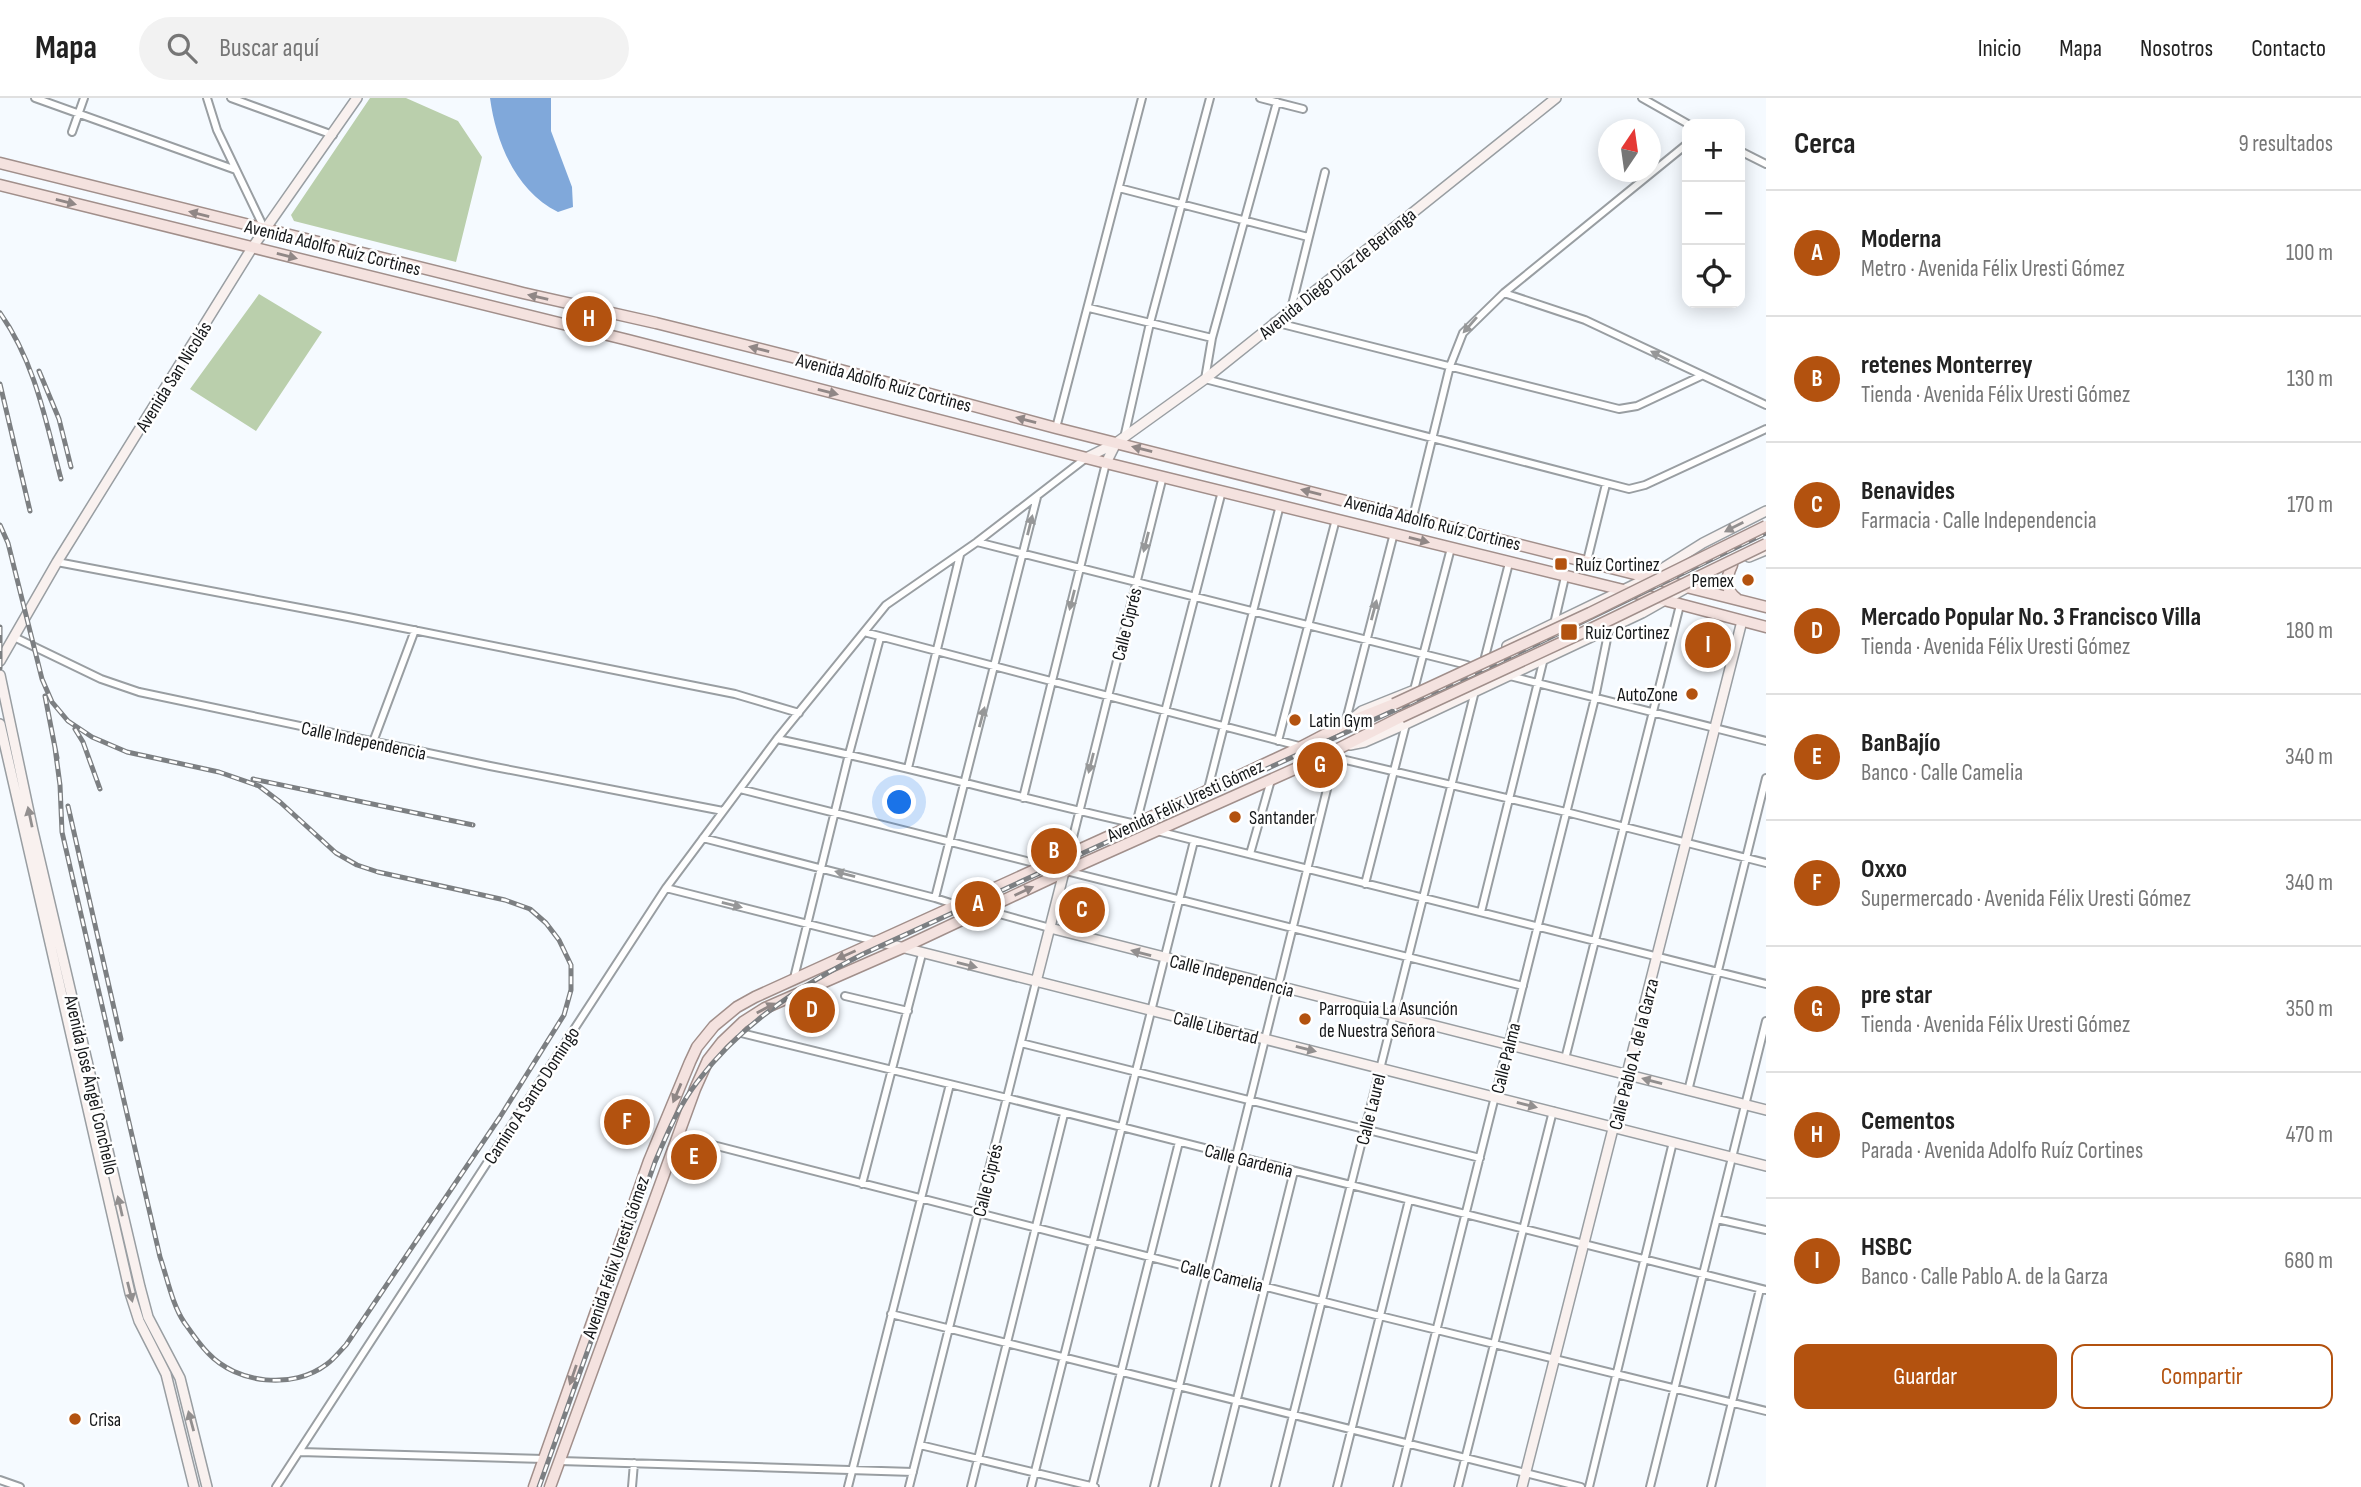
<!DOCTYPE html>
<html lang="es">
<meta charset="utf-8">
<style>
body{margin:0;font-family:"Sofia Sans Condensed",sans-serif;background:#f2f2f2;color:#222}
.controls{position:absolute;right:21px;top:21px;display:grid;overflow:hidden;border-radius:14px;box-shadow:0 4px 18px #0003}
.controls button{width:63px;height:63px;display:grid;place-items:center;padding:0;border:0;border-bottom:2px solid #e0e0e0;background:#fff;color:#222;font:35px sans-serif}
.compass{position:absolute;left:1598px;top:21px;width:63px;height:63px;border-radius:50%;background:#fff;box-shadow:0 4px 18px #0003;rotate:13deg}
.you{position:absolute;left:900px;top:705px;width:24px;height:24px;margin:-18px;border:5px solid #fff;border-radius:50%;background:#1a73e8;box-shadow:0 0 0 10px #1a73e833}
.badge{display:grid;place-items:center;width:46px;height:46px;border-radius:50%;background:#b3520f;color:#fff;font-size:23px;font-weight:700}
.pin{position:absolute;translate:-50% -50%;border:4px solid #fff;box-shadow:0 2px 7px #0006}
.list{margin:0;padding:0;list-style:none}
h2{display:flex;justify-content:space-between;align-items:center;height:91px;margin:0;padding:0 28px;font-size:30px}
h2 small{font-size:23px;font-weight:400;color:#767676}
.list li{display:grid;grid-template-columns:46px 1fr auto;gap:21px;align-items:center;box-sizing:border-box;height:126px;padding:0 28px;border-top:2px solid #e0e0e0}
.list b{display:block;font-size:26px;white-space:nowrap}
.list p{margin:0;font-size:23px;white-space:nowrap;color:#767676}
.list em{font-size:23px;font-style:normal;color:#767676}
.actions{display:flex;gap:14px;padding:21px 28px}
.actions a{flex:1;padding:16px 0;border:2px solid #b3520f;border-radius:14px;text-align:center;font-size:24px;color:#b3520f}
.actions .main{background:#b3520f;color:#fff}
.icon{flex:none;width:38px;height:38px;fill:none;stroke:currentColor;stroke-width:2;stroke-linecap:round;stroke-linejoin:round}
.map{position:relative;flex:none;width:1766px;height:1389px;overflow:hidden}
header{display:flex;align-items:center;gap:42px;box-sizing:border-box;height:98px;padding:0 35px;background:#fff;border-bottom:2px solid #e0e0e0}
header strong{font-size:33px}
nav{display:flex;gap:38px;margin-inline-start:auto;font-size:24px}
.search{width:490px;height:63px;background:#f2f2f2;display:flex;align-items:center;gap:18px;box-sizing:border-box;padding:0 24px;border-radius:38px;color:#767676;font-size:26px}
main{display:flex}
aside{flex:1;background:#fff}
.map>svg:first-child{display:block}
</style>
<header>
<strong>Mapa</strong>
<div class="search"><svg class="icon" aria-label="search" viewBox="0 0 24 24"><circle cx="10" cy="10" r="6"/><path d="M15 15l6 6"/></svg>Buscar aquí</div>
<nav><a>Inicio</a><a>Mapa</a><a>Nosotros</a><a>Contacto</a></nav>
</header>
<main>
<div class="map">
<svg width="1766" height="1389" viewBox="0 0 1766 1389">
<rect width="100%" height="100%" fill="#f5faff"/>
<path fill="#bacfac" d="M370,0H406L458,23L482,59L456,164L294,123L291,117Z
M259,196L322,234L256,333L190,291Z"/>
<path fill="#80a8da" d="M490,0H551V33L572,89L573,109L558,114C516,93 496,45 490,0Z"/>
<g fill="none" stroke-linecap="round" stroke-linejoin="round">
<g stroke="#999ea2" stroke-width="10">
<path id="street" d="M35,0L236,72
M207,0L217,32L265,132
M231,0L333,37
M1260,0L1303,11
M1642,0L1688,26
M1277,4L1212,240L1205,281L1629,391L1645,387L1766,331
M72,34L84,0
M1740,53L1766,66
M1119,90L1308,139
M1504,195L1585,222L1766,307
M1089,210L1212,240
M1291,211L1325,74
M1274,224L1619,311L1637,308L1701,278
M1056,330L1142,0
M1124,340L1150,225L1210,0
M1413,419L1450,268L1463,235L1504,195L1687,46
M977,444L1467,567
M1587,463L1606,386
M57,464L348,519L735,596L799,615
M1554,526L1565,479
M864,534L1299,648
M14,539L101,581L139,594L490,668L723,713
M1485,559L1509,465
M1510,578L1766,643
M1414,592L1451,450
M1345,626L1394,435
M777,641C898,666 1016,699 1136,726L1222,393
M1278,643L1336,421
M373,644L415,532
M1333,659L1566,714L1766,765
M908,670L960,457
M740,691L1523,888
M1208,691L1280,407
M1023,700L1106,365
M1157,733L1766,886
M703,740L935,800
M1069,755L1163,378
M1250,756L1271,682
M1365,786L1406,626
M666,790L875,843
M957,807L935,800L1037,399
M985,812L1050,830
M1481,814L1544,560
M794,880L849,656L880,540
M845,898L908,913
M733,933L1007,1000L1766,1192
M1021,945L1480,1060
M1565,961L1680,507
M1688,993L1766,680
M678,1038L1380,1218L1766,1313
M862,1086L922,856
M1717,1121L1766,1132
M891,1216L1581,1389
M920,1347L1095,1389
M300,1354L544,1361
M560,1363L913,1374
M0,1382L20,1389
M276,1389L666,790L777,641L886,507L977,444L1086,360
M632,1389L634,1365
M848,1389L950,986
M909,1389L1036,884
M971,1389L1064,1016
M1031,1389L1194,743
M1092,1389L1179,1044
M1154,1389L1335,659
M1215,1389L1294,1073
M1275,1389L1475,593
M1337,1389L1409,1102
M1397,1389L1595,600L1609,531
M1458,1389L1553,1013
M1589,1389L1673,1044
M1650,1389L1766,923
M1711,1389L1760,1191"/>
</g>
<g stroke="#999ea2" stroke-width="12">
<path id="secondary" d="M1086,360L1116,345L1205,281L1556,0
M1106,365L1116,345
M1749,459L1766,452
M1507,548L1644,482L1703,445L1766,413
M0,563L57,464L252,150L357,0
M0,577L33,733L140,1189L148,1219L180,1280L207,1389
M1352,621L1362,613L1412,593
M0,626L130,1195L139,1223L166,1276L194,1389
M1350,647L1365,644L1406,626L1642,515L1686,490
M1050,830L1766,1012
M877,843L1766,1068
M1036,884L1064,774
M1522,1389L1742,523"/>
</g>
<g stroke="#a18f8b" stroke-width="13">
<path id="primary" d="M0,65L523,195L656,225L792,259L1056,330L1766,509
M0,87L628,242L1106,365L1664,502L1766,529
M1732,467C1726,480 1724,491 1737,501
M534,1389L649,1063L690,964L697,949L714,928L737,909L755,899L1136,726L1301,649L1349,624L1394,606
M550,1389L695,991L708,962L722,944L743,924L765,910L902,850L1064,774L1326,657L1401,619"/>
</g>
<use href="#street" stroke="#fff" stroke-width="6"/>
<use href="#secondary" stroke="#f9f1ef" stroke-width="9"/>
<use href="#primary" stroke="#f4e2df" stroke-width="10"/>
<g stroke="#7c7f82" stroke-width="5">
<path id="rail" d="M0,215C35,264 46,324 61,381
M39,273L59,321L71,369
M0,286L30,413
M0,427L8,445L42,581L52,604L68,623L92,639L127,654L219,674L259,688L280,704L336,755L357,767L378,774L505,802L530,811L546,825L559,842L571,867V892L564,917L500,1019L346,1247C340,1253 334,1261 327,1266C293,1292 237,1286 208,1255C199,1246 191,1234 184,1224C172,1206 167,1179 160,1159L62,734L60,687L55,650
M0,529V570
M45,598L57,660
M75,631L83,644L100,691
M253,681L473,727
M68,708L121,941
M539,1389L655,1064C667,1036 679,1007 698,983C741,926 800,888 863,856L1491,568L1766,435"/>
</g>
<use href="#rail" stroke="#fff" stroke-width="2.5" stroke-dasharray="8" stroke-linecap="butt"/>
<g stroke="#a18f8b" stroke-width="13" stroke-linecap="butt">
<path id="primary-bridge" d="M1394,606L1590,515L1766,428
M1401,619L1597,528L1766,446"/>
</g>
<use href="#primary-bridge" stroke="#f4e2df" stroke-width="10"/>
</g>
<defs><path id="oneway-solid" d="M-6-.8H1V-3.2L6.5 0L1 3.2V.8H-6Z" transform="scale(1.75)"/></defs>
<g fill="#908786">
<use href="#oneway-solid" transform="translate(66 104) rotate(14)"/>
<use href="#oneway-solid" transform="translate(199 116) rotate(-166)"/>
<use href="#oneway-solid" transform="translate(287 158) rotate(14)"/>
<use href="#oneway-solid" transform="translate(538 199) rotate(-167)"/>
<use href="#oneway-solid" transform="translate(759 251) rotate(-166)"/>
<use href="#oneway-solid" transform="translate(828 294) rotate(14)"/>
<use href="#oneway-solid" transform="translate(1026 322) rotate(-165)"/>
<use href="#oneway-solid" transform="translate(1142 351) rotate(-166)"/>
<use href="#oneway-solid" transform="translate(1311 394) rotate(-166)"/>
<use href="#oneway-solid" transform="translate(1419 442) rotate(14)"/>
<use href="#oneway-solid" transform="translate(1024 793) rotate(-25)"/>
<use href="#oneway-solid" transform="translate(846 857) rotate(156)"/>
<use href="#oneway-solid" transform="translate(766 910) rotate(-28)"/>
<use href="#oneway-solid" transform="translate(677 995) rotate(113)"/>
<use href="#oneway-solid" transform="translate(573 1277) rotate(109)"/>
</g>
<g fill="#969798">
<use href="#oneway-solid" transform="translate(1470 227) rotate(131)"/>
<use href="#oneway-solid" transform="translate(1660 258) rotate(-153)"/>
<use href="#oneway-solid" transform="translate(1030 427) rotate(-76)"/>
<use href="#oneway-solid" transform="translate(1146 444) rotate(104)"/>
<use href="#oneway-solid" transform="translate(1072 502) rotate(104)"/>
<use href="#oneway-solid" transform="translate(1374 512) rotate(-75)"/>
<use href="#oneway-solid" transform="translate(982 619) rotate(-75)"/>
<use href="#oneway-solid" transform="translate(1091 665) rotate(104)"/>
<use href="#oneway-solid" transform="translate(845 776) rotate(-165)"/>
<use href="#oneway-solid" transform="translate(732 807) rotate(14)"/>
</g>
<g fill="#928f8f">
<use href="#oneway-solid" transform="translate(1734 429) rotate(153)"/>
<use href="#oneway-solid" transform="translate(30 719) rotate(-102)"/>
<use href="#oneway-solid" transform="translate(1141 855) rotate(-165)"/>
<use href="#oneway-solid" transform="translate(967 867) rotate(14)"/>
<use href="#oneway-solid" transform="translate(1306 951) rotate(14)"/>
<use href="#oneway-solid" transform="translate(1652 983) rotate(-165)"/>
<use href="#oneway-solid" transform="translate(1527 1007) rotate(14)"/>
<use href="#oneway-solid" transform="translate(120 1108) rotate(-103)"/>
<use href="#oneway-solid" transform="translate(130 1194) rotate(76)"/>
<use href="#oneway-solid" transform="translate(191 1323) rotate(-105)"/>
</g>
<g fill="#b3520f" stroke="#fff" stroke-width="2.5">
<rect x="1554" y="459" width="14" height="14" rx="3.5"/>
<circle cx="1748" cy="482" r="7"/>
<rect x="1560" y="525" width="18" height="18" rx="3.5"/>
<circle cx="1692" cy="596" r="7"/>
<circle cx="1295" cy="622" r="7"/>
<circle cx="1235" cy="719" r="7"/>
<circle cx="1305" cy="921" r="7"/>
<circle cx="75" cy="1321" r="7"/>
</g>
<g text-anchor="middle" stroke-width="5" stroke-linejoin="round" paint-order="stroke">
<g font-size="19" fill="#151719" stroke="#fff">
<text transform="translate(333 149) rotate(14)" y="7">Avenida Adolfo Ruíz Cortines</text>
<text transform="translate(1337 175) rotate(-39)" y="7">Avenida Diego Díaz de Berlanga</text>
<text transform="translate(173 278) rotate(-58)" y="7">Avenida San Nicolás</text>
<text transform="translate(884 284) rotate(15)" y="7">Avenida Adolfo Ruíz Cortines</text>
<text transform="translate(1433 424) rotate(14)" y="7">Avenida Adolfo Ruíz Cortines</text>
<text transform="translate(1126 526) rotate(-76)" y="7">Calle Ciprés</text>
<text transform="translate(364 642) rotate(12)" y="7">Calle Independencia</text>
<text transform="translate(1185 702) rotate(-25)" y="7">Avenida Félix Uresti Gómez</text>
<text transform="translate(1232 877) rotate(14)" y="7">Calle Independencia</text>
<text transform="translate(1216 929) rotate(14)" y="7">Calle Libertad</text>
<text transform="translate(1633 956) rotate(-76)" y="7">Calle Pablo A. de la Garza</text>
<text transform="translate(1505 960) rotate(-76)" y="7">Calle Palma</text>
<text transform="translate(92 987) rotate(77)" y="7">Avenida José Ángel Conchello</text>
<text transform="translate(531 997) rotate(-57)" y="7">Camino A Santo Domingo</text>
<text transform="translate(1370 1011) rotate(-76)" y="7">Calle Laurel</text>
<text transform="translate(1249 1062) rotate(14)" y="7">Calle Gardenia</text>
<text transform="translate(987 1082) rotate(-76)" y="7">Calle Ciprés</text>
<text transform="translate(615 1159) rotate(-71)" y="7">Avenida Félix Uresti Gómez</text>
<text transform="translate(1222 1177) rotate(14)" y="7">Calle Camelia</text>
</g>
<g font-size="19" fill="#151719" stroke="#fff" text-anchor="start">
<text x="1575" y="473">Ruíz Cortinez</text>
<text x="1734" y="489" text-anchor="end">Pemex</text>
<text x="1585" y="541">Ruiz Cortinez</text>
<text x="1678" y="603" text-anchor="end">AutoZone</text>
<text x="1309" y="629">Latin Gym</text>
<text x="1249" y="726">Santander</text>
<text x="1319" y="917">Parroquia La Asunción<tspan x="1319" dy="22">de Nuestra Señora</tspan></text>
<text x="89" y="1328">Crisa</text>
</g>
</g>
</svg>
<div class="controls">
<button>+</button>
<button>−</button>
<button><svg class="icon" aria-label="locate" viewBox="0 0 24 24"><circle cx="12" cy="12" r="6"/><path d="M12 2v4M12 18v4M2 12h4M18 12h4"/></svg></button>
</div>
<svg class="compass" viewBox="-18 -18 36 36"><path d="M0-13l5 13h-10z" fill="#e53935"/><path d="M0 13l5-13h-10z" fill="#767676"/></svg>
<div class="you"></div>
<div class="pin badge" style="left:978px;top:806px">A</div>
<div class="pin badge" style="left:1054px;top:753px">B</div>
<div class="pin badge" style="left:1082px;top:812px">C</div>
<div class="pin badge" style="left:812px;top:912px">D</div>
<div class="pin badge" style="left:694px;top:1059px">E</div>
<div class="pin badge" style="left:627px;top:1024px">F</div>
<div class="pin badge" style="left:1320px;top:667px">G</div>
<div class="pin badge" style="left:589px;top:221px">H</div>
<div class="pin badge" style="left:1708px;top:547px">I</div>
</div>
<aside>
<h2>Cerca<small>9 resultados</small></h2>
<ul class="list">
<li><span class="badge">A</span><div><b>Moderna</b><p>Metro · Avenida Félix Uresti Gómez</p></div><em>100 m</em></li>
<li><span class="badge">B</span><div><b>retenes Monterrey</b><p>Tienda · Avenida Félix Uresti Gómez</p></div><em>130 m</em></li>
<li><span class="badge">C</span><div><b>Benavides</b><p>Farmacia · Calle Independencia</p></div><em>170 m</em></li>
<li><span class="badge">D</span><div><b>Mercado Popular No. 3 Francisco Villa</b><p>Tienda · Avenida Félix Uresti Gómez</p></div><em>180 m</em></li>
<li><span class="badge">E</span><div><b>BanBajío</b><p>Banco · Calle Camelia</p></div><em>340 m</em></li>
<li><span class="badge">F</span><div><b>Oxxo</b><p>Supermercado · Avenida Félix Uresti Gómez</p></div><em>340 m</em></li>
<li><span class="badge">G</span><div><b>pre star</b><p>Tienda · Avenida Félix Uresti Gómez</p></div><em>350 m</em></li>
<li><span class="badge">H</span><div><b>Cementos</b><p>Parada · Avenida Adolfo Ruíz Cortines</p></div><em>470 m</em></li>
<li><span class="badge">I</span><div><b>HSBC</b><p>Banco · Calle Pablo A. de la Garza</p></div><em>680 m</em></li>
</ul>
<div class="actions"><a class="main">Guardar</a><a>Compartir</a></div>
</aside>
</main>
